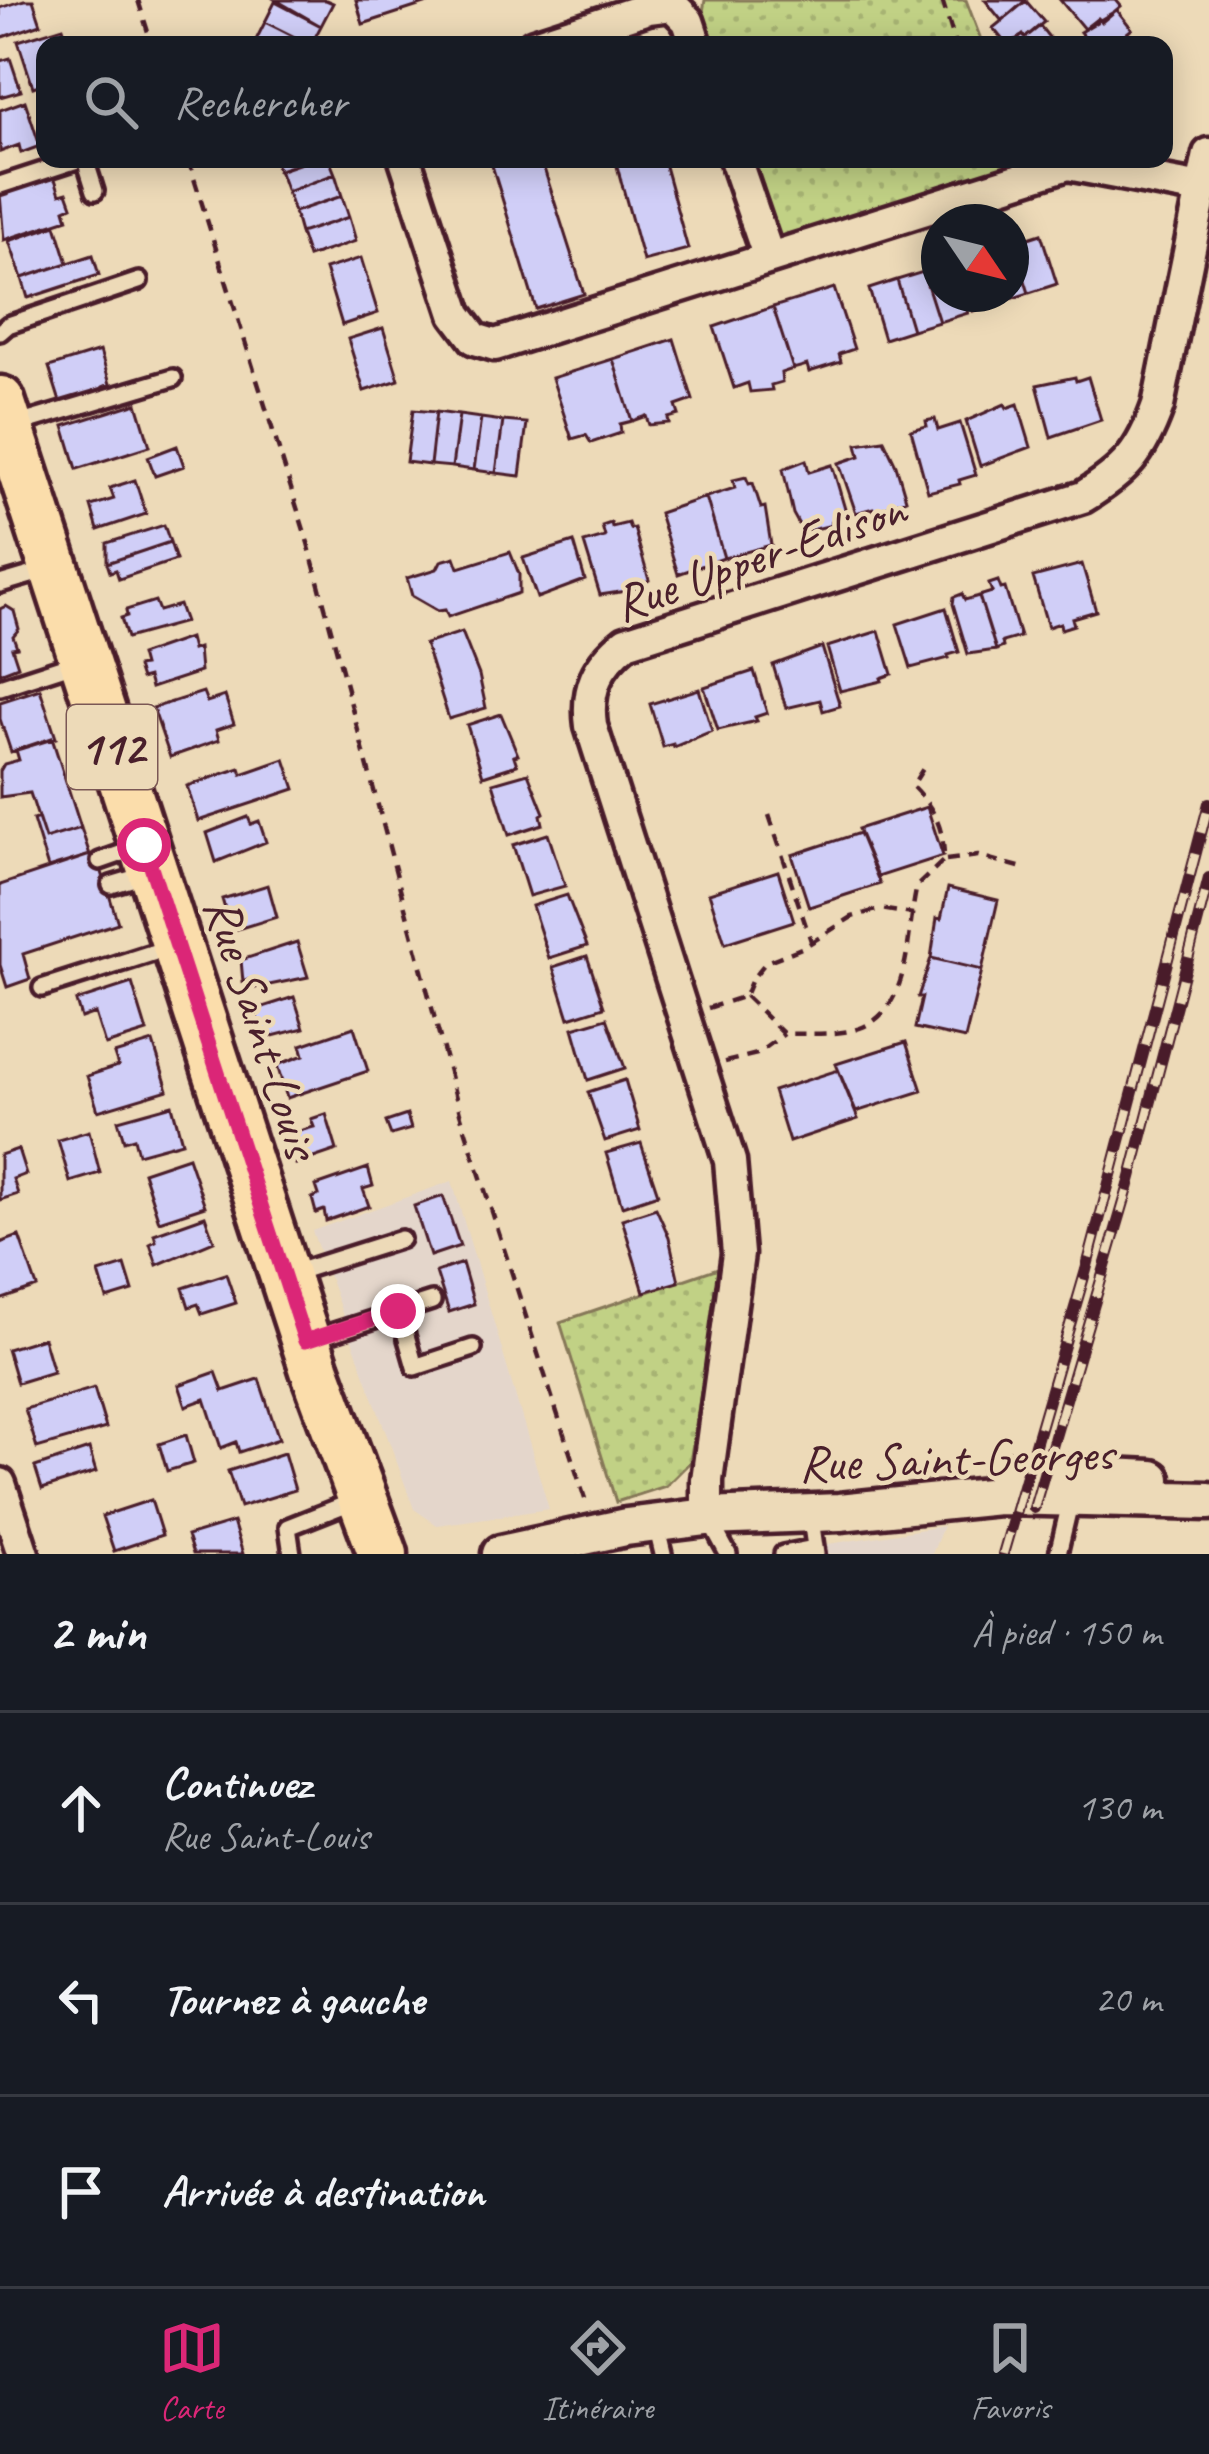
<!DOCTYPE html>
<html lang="fr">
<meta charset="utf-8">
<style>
body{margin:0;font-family:Caveat,sans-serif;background:#242831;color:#f1f3f6}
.compass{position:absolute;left:921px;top:204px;width:108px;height:108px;border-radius:50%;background:#171b24;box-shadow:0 6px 30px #0003;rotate:125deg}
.stop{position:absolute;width:36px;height:36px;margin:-27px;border:9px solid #db2777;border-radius:50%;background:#fff}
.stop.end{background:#db2777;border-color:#fff;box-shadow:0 3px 12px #0008}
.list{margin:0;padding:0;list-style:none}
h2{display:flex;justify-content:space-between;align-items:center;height:156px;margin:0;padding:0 48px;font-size:51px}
h2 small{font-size:39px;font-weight:400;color:#9ea1a6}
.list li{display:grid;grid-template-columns:78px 1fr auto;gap:36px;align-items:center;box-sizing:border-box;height:192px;padding:0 48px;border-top:3px solid #363941}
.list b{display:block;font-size:45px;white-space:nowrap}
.list p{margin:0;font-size:39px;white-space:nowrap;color:#9ea1a6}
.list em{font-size:39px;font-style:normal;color:#9ea1a6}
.icon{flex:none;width:66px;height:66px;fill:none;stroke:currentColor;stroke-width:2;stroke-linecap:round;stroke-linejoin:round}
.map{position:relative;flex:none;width:1209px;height:1554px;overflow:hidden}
.search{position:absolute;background:#171b24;box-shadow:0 6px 30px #0003;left:36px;right:36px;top:36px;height:132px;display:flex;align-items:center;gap:30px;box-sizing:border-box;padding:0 42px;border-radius:24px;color:#9ea1a6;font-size:45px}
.sheet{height:732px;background:#171b24}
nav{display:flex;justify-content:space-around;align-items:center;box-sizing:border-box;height:168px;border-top:3px solid #363941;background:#171b24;font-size:33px;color:#9ea1a6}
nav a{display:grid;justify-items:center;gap:6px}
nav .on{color:#db2777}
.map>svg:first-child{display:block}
</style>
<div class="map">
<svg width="1209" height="1554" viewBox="0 0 1209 1554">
<defs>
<pattern id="green-dots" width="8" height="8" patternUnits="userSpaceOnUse" patternTransform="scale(3)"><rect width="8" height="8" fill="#c1d185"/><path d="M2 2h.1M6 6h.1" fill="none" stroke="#a7b373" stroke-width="1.8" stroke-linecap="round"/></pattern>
</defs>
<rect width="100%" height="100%" fill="#eddab8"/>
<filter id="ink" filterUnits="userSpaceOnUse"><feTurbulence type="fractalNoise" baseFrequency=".00833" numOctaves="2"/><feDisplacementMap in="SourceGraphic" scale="24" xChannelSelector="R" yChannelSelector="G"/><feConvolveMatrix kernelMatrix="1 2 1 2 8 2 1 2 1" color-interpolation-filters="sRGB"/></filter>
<g filter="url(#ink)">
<path fill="#e4d6cb" d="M452,1181L549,1509L437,1525L414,1509L312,1231Z
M943,1526L932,1554H765Z"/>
<path fill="url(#green-dots)" stroke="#867858" stroke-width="3" d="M705,0H966L983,45H713L703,12Z
M750,159H1025L1030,172L778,248Z
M721,1267L690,1462L666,1486L616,1502L560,1322Z"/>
<path fill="#d0cef7" stroke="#4a1f2b" stroke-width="3" d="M24,0H33L41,24L0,38V8Z
M276,0H326L333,3L321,26Z
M356,0H437L363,24Z
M985,0H1026L1002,21Z
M1060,0H1116L1121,6L1102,22L1098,18L1084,29Z
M1026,1L1044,22L1025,38L1023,35L1007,45L993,28Z
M275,2L321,26L311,45L265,22Z
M1117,10L1132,29L1112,45H1091L1080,32Z
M265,22L310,45H260L255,42Z
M1040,26L1055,45H1011L1023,35L1025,38Z
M63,27L69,45H45V83L33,87L18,41Z
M10,58L21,91L0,97V61Z
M25,101L40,146L21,153L19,145L0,152V110Z
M274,159H313L278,171Z
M313,159H329L335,174L287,192L279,170Z
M490,159H541L584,294L536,309Z
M615,159H663L688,249L643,261Z
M335,174L342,196L294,212L287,192Z
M54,176L60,194L67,192L72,206L65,209L68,219L4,240L0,194Z
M342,196L349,217L300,233L294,212Z
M349,217L356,241L308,257L300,233Z
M56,225L68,263L22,278L9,241Z
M1041,234L1057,284L1029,293L1013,243Z
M1013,243L1029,293L1004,301L1002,294H1011Z
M93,255L99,275L28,298L22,278Z
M361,258L378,313L342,325L325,269Z
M939,267V294H962L968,313L939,322L923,272Z
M923,272L939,322L912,330L897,280Z
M897,280L912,330L884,339L869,289Z
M834,288L854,349L839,354L841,362L809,372L807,365L793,369L773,307Z
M968,294H1002L1004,301L973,311Z
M773,307L793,369L781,373L782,382L771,385L772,390L750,392L748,383L734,388L714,327Z
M383,328L399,380L364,391L348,339Z
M674,339L693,400L676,406L679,415L668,418L669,423L649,425L646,416L632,421L613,359Z
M100,351L110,384L103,387L104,392L61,405L49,367Z
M613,359L632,421L620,424L621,433L591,443L586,435L572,439L552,378Z
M1075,377L1076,381L1088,377L1101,420L1051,437L1037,385Z
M137,403L150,446L77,469L64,426Z
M1005,404L1007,408L1018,404L1031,447L980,466L966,421Z
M413,410L436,412L430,465L406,462Z
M436,412L459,415L452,467L430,465Z
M459,415L481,418L474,470L452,467Z
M481,418L503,421L496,473L474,470Z
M935,419L938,430L960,423L976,475L959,480L960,484L928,492L911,430L927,426L926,421Z
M503,421L527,423L520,476L496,473Z
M884,440L896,465L906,499L875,512L873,508L856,513L839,463L860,456L857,444Z
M177,446L184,466L155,476L148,457Z
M806,460L809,472L832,465L847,516L831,521L832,525L803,532L793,514L783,469Z
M746,477L749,484L753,483L761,508L765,507L771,545L724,558L706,497L735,488L733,480Z
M135,480L146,514L98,530L91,506L114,499L110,488Z
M706,497L724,558L678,574L659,513Z
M611,523L612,527L628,523L630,529L634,528L649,580L633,590L600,595L584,543L605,537L602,526Z
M164,525L170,542L107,563V543Z
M170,542L176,560L119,579L116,570L110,572L107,563Z
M574,542L585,580L537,598L523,558Z
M510,552L519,574V593L448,617L445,610L438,611L412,596L407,578L437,569L441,561L455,557L459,568Z
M1082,564L1096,611L1072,618L1074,625L1061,629L1060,623L1048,627L1033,577Z
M998,581L1001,589L1005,588L1020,637L1002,642L1003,647L996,650L979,596L992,592L989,584Z
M962,594L965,600L979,596L996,650L968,654L953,604L954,597Z
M155,601L159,611L179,605L185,622L127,638L121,618L127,616L126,610Z
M6,606L14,611L19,629L13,636L17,647L12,648L18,666L0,673V609Z
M946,608L959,652L948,655L949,658L911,668L897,624Z
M879,631L892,674L881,678L882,681L840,691L827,647Z
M462,632L479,675L486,708L449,719L425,644Z
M189,638L192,650L198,648L200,672L151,688L148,677L141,679L137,667L143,666L140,655Z
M822,647L840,706L823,711L820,700L786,708L773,665Z
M754,671L767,713L755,717L757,721L718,730L704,687Z
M40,689L56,738L11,752L0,719V702Z
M699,689L712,731L674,747L673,744L663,747L650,704Z
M203,692L207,702L225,696L234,724L216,730L219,740L170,757L153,708Z
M501,714L518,755L514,756L517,765L483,776L467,725Z
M52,738L81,828L45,839L30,793L0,797V771L4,764L19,760L16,750Z
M285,759L295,789L198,821L187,786L240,768L242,774Z
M528,773L544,813L541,815L543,824L509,835L493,783Z
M927,807L943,856L878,877L858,829Z
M248,817L251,824L259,821L266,842L216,862L207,833Z
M38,818L45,839L81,828L90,855L48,868L33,820Z
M859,833L880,884L809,907L792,855Z
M548,834L565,886L529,896L513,845Z
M96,853L118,923L23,954L30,979L7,987L0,965V885Z
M778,871L794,921L725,943L709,893Z
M268,885L277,917L231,931L221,910L225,909L222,899Z
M948,888L998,900L982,970L931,958L937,918L941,919Z
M567,895L587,946L549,958L532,906Z
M297,942L308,977L250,989L248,980L243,982L241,960Z
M587,956L604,1007L569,1018L553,967Z
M931,958L982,970L965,1039L915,1028L922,997H918Z
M132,983L147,1032L105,1045L95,1013L81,1018L76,1001Z
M294,997L304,1028L265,1038L256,1021L260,1008Z
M607,1018L625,1068L588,1080L573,1028Z
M354,1027L368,1071L287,1098L277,1065L304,1055L301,1045Z
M153,1042L168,1090L98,1111L87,1076L118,1066L114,1054Z
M906,1042L922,1091L856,1112L836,1064Z
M838,1070L858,1119L789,1142L773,1091Z
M625,1080L640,1130L605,1141L588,1092Z
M172,1105L182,1142L138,1154L134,1138L124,1141L118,1120Z
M326,1114L337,1150L296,1164L288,1134L314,1127L311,1119Z
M407,1115L411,1129L391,1135L386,1122Z
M89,1131L100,1173L70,1182L58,1140Z
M641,1143L658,1194L622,1206L606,1153Z
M18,1149L26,1174L13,1179L18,1194L0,1200V1155Z
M188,1157L205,1206L159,1221L143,1172Z
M368,1168L373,1186L363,1189L369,1206L326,1221L324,1210L316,1213L312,1198L319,1195L316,1186Z
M443,1196L460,1246L430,1256L414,1206Z
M656,1208L669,1237L679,1282L644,1292L622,1219Z
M205,1216L214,1241L157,1265L150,1244L156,1241L154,1234Z
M19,1236L37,1287L0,1300V1243Z
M462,1263L474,1304L449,1312L436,1272Z
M125,1265L133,1291L107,1299L99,1273Z
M226,1274L236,1303L202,1314L198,1304L189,1307L183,1288Z
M43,1338L53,1372L17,1383L7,1349Z
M216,1372L223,1391L259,1379L279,1439L239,1452L236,1442L221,1448L205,1399L186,1406L179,1385Z
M94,1388L106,1428L37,1448L25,1409Z
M186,1435L194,1463L167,1471L159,1444Z
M89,1449L96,1472L42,1489L35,1467Z
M284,1453L295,1490L240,1507L228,1471Z
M151,1500L162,1535L114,1551L102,1516Z
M233,1522L243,1554H193L187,1536Z"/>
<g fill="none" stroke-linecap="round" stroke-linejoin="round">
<g stroke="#4a1f2b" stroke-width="24">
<path id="service" d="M85,159L95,191
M0,185L80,159
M0,332L8,325L139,281
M15,425L173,378
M0,584L51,569
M0,687L77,662
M100,861L137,848
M111,885L148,874
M42,988L174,946
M290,1274L401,1239
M399,1311L415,1367L473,1348
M309,1340L432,1301
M810,1512L816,1554
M709,1519L728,1554
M656,1525L663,1554
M292,1554L288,1527L354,1501
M783,1554L814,1548
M1058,1554L1071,1499"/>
</g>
<g stroke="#4a1f2b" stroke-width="39">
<path id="minor" d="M534,45L648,8L672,5L688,21L696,45
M405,159L456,314L475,339L495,345L1068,164L1201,189
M735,159L769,258
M0,1484L23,1554
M707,1517V1480L738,1254L730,1161L591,726C586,689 597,665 626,642L1083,497C1125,471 1141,454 1158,406L1209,154"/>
</g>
<g stroke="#4a1f2b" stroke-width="45">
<path id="tertiary" d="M1003,1472L1152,1479
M501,1554L626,1527L707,1517L840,1512L998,1496L1209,1501"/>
</g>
<g stroke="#4a1f2b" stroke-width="57">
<path id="primary" d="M0,401L315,1370L383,1554"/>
</g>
<path stroke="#4a1f2b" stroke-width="4.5" stroke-dasharray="12 9" stroke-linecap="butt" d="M138,0L152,45
M942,0L956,45
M188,159L308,543L460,1113L587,1505
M769,815L811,941
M946,860L978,856L1023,868
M745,996L784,1034C807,1033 838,1036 860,1028C913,1009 906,930 917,886L944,860C944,828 935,809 912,786L926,764
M708,1008L745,996L752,979L766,962L804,947L852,917L880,909L913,914
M725,1062L757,1054L784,1034"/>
<use href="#service" stroke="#eddab8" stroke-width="15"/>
<use href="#minor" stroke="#eddab8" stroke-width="30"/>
<use href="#tertiary" stroke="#eddab8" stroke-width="36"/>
<use href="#primary" stroke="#fbddab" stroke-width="48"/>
<g stroke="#4a1f2b" stroke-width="12">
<path id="rail" d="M1034,1508L1129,1185L1209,878
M1003,1554L1086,1270L1209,803"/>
</g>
<use href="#rail" stroke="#eddab8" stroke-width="8" stroke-dasharray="22" stroke-linecap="butt"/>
</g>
</g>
<g fill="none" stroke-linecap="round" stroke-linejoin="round" filter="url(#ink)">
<path stroke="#db2777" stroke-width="15" d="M144,845L305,1341L398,1311"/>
</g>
<g text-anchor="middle" stroke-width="9" stroke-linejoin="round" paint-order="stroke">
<rect fill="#eddab8" stroke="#7b5755" stroke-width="3" x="67" y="705" width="90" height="84" rx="9"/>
<g font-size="48" font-weight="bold" fill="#4a1f2b">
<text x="112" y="764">112</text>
</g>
<g font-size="51" fill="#4a1f2b" stroke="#eddab8">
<text transform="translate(759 555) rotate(-19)" y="18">Rue Upper-Edison</text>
<text transform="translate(263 1027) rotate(72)" y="18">Rue Saint-Louis</text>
<text transform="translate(956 1457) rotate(-2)" y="18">Rue Saint-Georges</text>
</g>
</g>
</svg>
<svg class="compass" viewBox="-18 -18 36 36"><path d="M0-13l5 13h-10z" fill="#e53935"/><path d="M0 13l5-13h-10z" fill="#9ea1a6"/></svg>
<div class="stop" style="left:144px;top:845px"></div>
<div class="stop end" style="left:398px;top:1311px"></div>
<div class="search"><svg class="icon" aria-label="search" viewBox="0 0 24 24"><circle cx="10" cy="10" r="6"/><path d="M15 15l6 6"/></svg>Rechercher</div>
</div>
<section class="sheet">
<h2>2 min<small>À pied · 150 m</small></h2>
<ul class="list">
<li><svg class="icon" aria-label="ahead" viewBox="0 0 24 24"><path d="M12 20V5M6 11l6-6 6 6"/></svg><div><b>Continuez</b><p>Rue Saint-Louis</p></div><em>130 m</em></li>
<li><svg class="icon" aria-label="left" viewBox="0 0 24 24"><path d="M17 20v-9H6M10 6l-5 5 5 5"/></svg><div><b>Tournez à gauche</b></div><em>20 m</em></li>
<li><svg class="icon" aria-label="arrive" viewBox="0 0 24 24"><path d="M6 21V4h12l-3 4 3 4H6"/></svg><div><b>Arrivée à destination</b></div></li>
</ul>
</section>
<nav>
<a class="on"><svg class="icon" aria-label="map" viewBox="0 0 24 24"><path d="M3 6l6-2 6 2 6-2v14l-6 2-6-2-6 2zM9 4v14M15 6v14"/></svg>Carte</a>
<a><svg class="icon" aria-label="directions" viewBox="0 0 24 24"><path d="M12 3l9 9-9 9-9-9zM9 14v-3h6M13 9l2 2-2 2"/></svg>Itinéraire</a>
<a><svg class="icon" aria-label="saved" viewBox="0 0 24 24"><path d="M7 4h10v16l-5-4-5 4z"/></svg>Favoris</a>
</nav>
